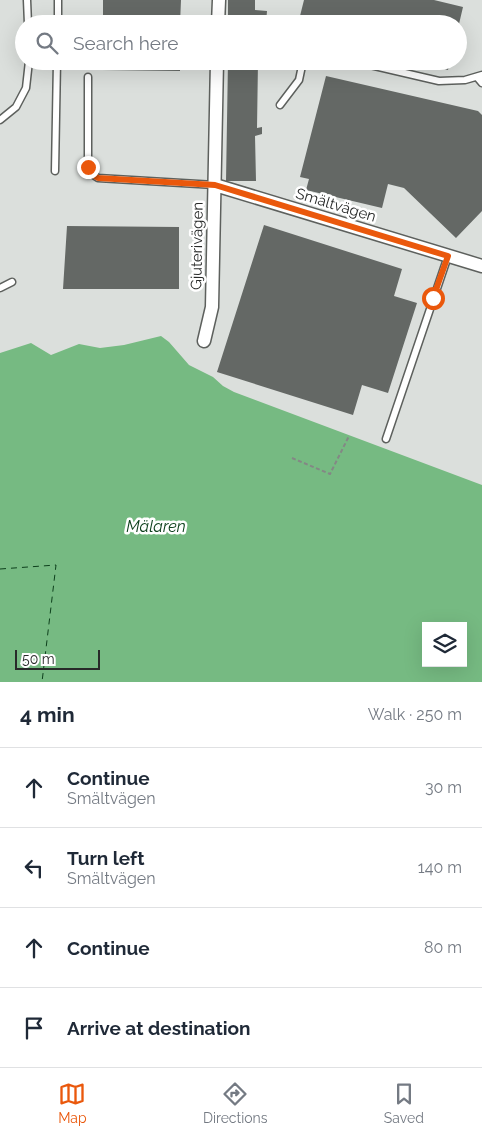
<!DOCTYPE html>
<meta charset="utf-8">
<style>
body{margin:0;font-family:Raleway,sans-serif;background:#f2f2f3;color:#1f2937}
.controls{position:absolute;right:15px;bottom:15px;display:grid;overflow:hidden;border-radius:0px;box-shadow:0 5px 20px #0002}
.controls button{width:45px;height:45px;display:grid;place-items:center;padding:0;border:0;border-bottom:1px solid #e0e1e3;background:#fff;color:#1f2937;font:25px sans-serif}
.scale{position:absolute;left:15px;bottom:12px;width:85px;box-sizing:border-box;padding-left:5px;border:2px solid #282a29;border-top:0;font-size:14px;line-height:18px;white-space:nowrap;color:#282a29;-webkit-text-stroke:4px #fff;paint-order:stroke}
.stop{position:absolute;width:15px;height:15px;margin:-11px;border:4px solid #ea580c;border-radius:50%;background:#fff}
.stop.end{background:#ea580c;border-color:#fff;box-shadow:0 1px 5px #0008}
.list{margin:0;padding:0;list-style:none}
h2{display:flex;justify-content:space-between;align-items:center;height:65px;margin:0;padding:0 20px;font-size:21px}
h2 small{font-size:16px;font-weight:400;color:#747a83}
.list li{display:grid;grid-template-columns:32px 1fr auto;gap:15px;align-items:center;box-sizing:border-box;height:80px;padding:0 20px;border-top:1px solid #e0e1e3}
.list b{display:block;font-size:19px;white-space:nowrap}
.list p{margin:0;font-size:16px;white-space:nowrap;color:#747a83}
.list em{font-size:16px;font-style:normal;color:#747a83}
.icon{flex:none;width:28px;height:28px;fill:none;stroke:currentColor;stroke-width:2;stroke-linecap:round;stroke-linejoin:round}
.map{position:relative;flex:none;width:482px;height:682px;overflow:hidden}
.search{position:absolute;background:#fff;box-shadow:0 5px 20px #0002;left:15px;right:15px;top:15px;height:55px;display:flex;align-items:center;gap:12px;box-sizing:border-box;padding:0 18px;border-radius:28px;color:#747a83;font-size:19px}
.sheet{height:385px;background:#fff}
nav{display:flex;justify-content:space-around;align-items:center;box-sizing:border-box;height:70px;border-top:1px solid #e0e1e3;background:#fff;font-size:14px;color:#747a83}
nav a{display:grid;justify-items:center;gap:2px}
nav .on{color:#ea580c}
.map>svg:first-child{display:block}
</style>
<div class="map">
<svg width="482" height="682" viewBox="0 0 482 682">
<rect width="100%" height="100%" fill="#dbdfdc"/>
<path fill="#76ba82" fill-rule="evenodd" d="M161,336L169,342L189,365L213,377L223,386L234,392L482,485V682H0V353L31,343L51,355L79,344L100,348L124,345ZM426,626H463V663H426Z"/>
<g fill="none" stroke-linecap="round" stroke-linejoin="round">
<path stroke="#0d401c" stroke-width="1" stroke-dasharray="6 5" stroke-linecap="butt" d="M0,569L56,565L42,682"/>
</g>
<path fill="#646865" d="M103,0H181L180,24H103Z
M228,0H255V10L267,11L266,24H228Z
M304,0H434L463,7L459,24H298Z
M102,61H180V71L102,70Z
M228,61H258L257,128L262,127V134L255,136L256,181H226Z
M415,61H450L448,70Z
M326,76L478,111L482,115V211L456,238L404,188L388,184L382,208L306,190L309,179L300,177Z
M264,225L402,269L394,296L417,303L388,393L362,385L353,415L217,372Z
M67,226L179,227V289H63Z"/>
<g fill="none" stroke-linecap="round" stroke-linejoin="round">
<g stroke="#5d605d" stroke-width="9">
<path id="service" d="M27,0L28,24
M58,24V0
M353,61L439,81L465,80L482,75
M88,77V167L92,174L98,178L215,185
M477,77L482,83
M280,105L299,80L303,61
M0,120L16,107L26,88L29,61
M55,171L57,61
M0,288L12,282
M386,439L448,256"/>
</g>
<g stroke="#5d605d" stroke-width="15">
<path id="minor" d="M218,24L219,0
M215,185L482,266
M204,341L212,307L217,61"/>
</g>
<path stroke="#848785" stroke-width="2" stroke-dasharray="4 2.5" stroke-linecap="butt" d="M292,458L330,474L349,436"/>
<use href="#service" stroke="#fff" stroke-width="6"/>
<use href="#minor" stroke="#fff" stroke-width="12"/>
</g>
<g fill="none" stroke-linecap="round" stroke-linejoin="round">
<path stroke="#ea580c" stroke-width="6" d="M88,167L92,174L98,178L215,185L448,256L433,298"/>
</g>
<g text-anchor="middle" stroke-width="5" stroke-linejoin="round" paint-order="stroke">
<g font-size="15" fill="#282a29" stroke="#fff">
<text transform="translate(336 205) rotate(17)" y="5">Smältvägen</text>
<text transform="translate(197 246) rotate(-89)" y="5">Gjuterivägen</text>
</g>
<g font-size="16" font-style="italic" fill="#0d401c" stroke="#fff">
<text x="156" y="532">Mälaren</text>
</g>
</g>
</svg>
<div class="controls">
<button><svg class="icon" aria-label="layers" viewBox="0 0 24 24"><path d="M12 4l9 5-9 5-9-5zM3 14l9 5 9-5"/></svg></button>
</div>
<div class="scale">50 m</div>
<div class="stop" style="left:433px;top:298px"></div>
<div class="stop end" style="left:88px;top:167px"></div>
<div class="search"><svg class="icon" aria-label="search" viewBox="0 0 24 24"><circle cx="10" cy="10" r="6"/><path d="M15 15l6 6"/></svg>Search here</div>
</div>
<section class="sheet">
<h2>4 min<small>Walk · 250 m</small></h2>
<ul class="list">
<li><svg class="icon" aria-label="ahead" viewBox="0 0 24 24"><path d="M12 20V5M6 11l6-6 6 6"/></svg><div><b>Continue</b><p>Smältvägen</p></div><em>30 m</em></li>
<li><svg class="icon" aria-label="left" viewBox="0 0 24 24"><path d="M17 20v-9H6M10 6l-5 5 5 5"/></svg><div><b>Turn left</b><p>Smältvägen</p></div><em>140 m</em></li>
<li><svg class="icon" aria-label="ahead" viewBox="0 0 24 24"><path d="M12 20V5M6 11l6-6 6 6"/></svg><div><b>Continue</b></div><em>80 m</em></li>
<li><svg class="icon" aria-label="arrive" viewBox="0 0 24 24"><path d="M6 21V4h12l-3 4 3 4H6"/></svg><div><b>Arrive at destination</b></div></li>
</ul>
</section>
<nav>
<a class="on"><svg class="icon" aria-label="map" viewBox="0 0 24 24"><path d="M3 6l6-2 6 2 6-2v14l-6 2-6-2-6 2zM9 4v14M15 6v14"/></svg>Map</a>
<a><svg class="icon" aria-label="directions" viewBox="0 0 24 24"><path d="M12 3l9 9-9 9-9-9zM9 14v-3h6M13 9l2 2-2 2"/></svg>Directions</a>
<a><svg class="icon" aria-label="saved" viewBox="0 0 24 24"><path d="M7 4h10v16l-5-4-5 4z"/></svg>Saved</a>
</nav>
